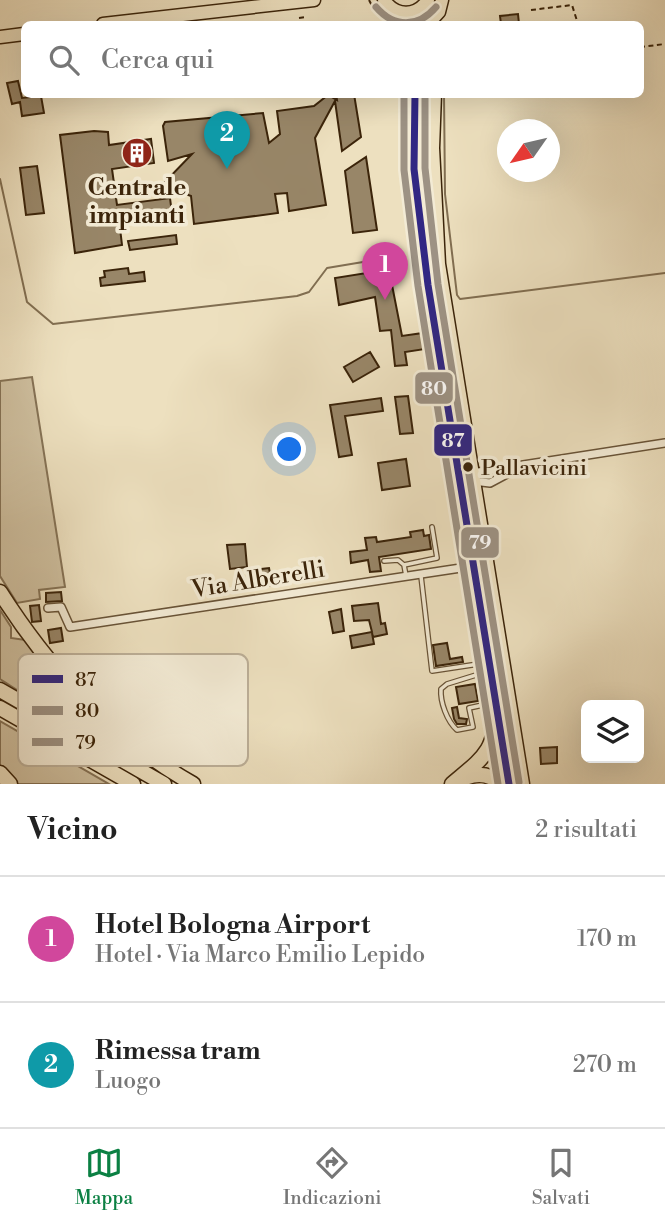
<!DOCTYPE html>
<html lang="it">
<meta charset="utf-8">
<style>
body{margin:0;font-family:"Libre Bodoni",serif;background:#f2f2f2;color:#222}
.controls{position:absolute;right:21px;bottom:21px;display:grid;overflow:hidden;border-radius:10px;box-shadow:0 7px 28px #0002}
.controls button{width:63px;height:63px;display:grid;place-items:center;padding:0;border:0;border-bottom:2px solid #e0e0e0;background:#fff;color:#222;font:35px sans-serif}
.compass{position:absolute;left:497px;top:119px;width:63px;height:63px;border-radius:50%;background:#fff;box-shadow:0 7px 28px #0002;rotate:236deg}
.you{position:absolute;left:290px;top:450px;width:24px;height:24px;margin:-18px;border:5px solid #fff;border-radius:50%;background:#1a73e8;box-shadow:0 0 0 10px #1a73e833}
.badge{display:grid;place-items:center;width:46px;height:46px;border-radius:50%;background:#0b8043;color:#fff;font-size:23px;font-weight:700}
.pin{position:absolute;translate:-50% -58px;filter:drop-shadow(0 2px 4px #0008)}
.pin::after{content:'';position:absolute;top:37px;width:24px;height:21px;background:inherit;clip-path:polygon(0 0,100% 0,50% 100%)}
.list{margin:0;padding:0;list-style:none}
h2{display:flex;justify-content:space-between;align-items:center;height:91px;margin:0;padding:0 28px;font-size:30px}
h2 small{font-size:23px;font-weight:400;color:#767676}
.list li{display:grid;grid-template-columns:46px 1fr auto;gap:21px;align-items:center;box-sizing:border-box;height:126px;padding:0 28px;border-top:2px solid #e0e0e0}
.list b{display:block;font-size:26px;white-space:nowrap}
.list p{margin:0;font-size:23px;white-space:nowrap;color:#767676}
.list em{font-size:23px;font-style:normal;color:#767676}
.icon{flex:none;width:38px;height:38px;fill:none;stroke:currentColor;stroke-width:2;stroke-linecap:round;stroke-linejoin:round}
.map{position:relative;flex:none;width:665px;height:784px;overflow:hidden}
.search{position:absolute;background:#fff;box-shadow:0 7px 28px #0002;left:21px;right:21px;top:21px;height:77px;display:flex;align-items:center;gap:18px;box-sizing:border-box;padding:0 24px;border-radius:10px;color:#767676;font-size:26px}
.sheet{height:343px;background:#fff}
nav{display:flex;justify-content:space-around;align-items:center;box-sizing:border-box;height:98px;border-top:2px solid #e0e0e0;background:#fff;font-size:19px;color:#767676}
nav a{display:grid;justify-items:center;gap:4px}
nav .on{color:#0b8043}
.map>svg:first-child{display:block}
</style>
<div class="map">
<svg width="665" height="784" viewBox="0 0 665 784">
<rect width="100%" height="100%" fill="#ede0bf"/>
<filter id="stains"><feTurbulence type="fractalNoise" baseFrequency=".00286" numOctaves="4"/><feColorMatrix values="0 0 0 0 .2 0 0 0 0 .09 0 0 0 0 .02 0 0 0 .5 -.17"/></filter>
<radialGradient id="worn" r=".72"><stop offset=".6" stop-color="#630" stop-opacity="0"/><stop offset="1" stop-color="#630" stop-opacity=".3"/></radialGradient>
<path fill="#cfc0a0" stroke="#857255" stroke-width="2" d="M32,377L65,587L39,590L40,599L17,603L0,576V381Z
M0,610L11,627V638L25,640L111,733L148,765L87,730C73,714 57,710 38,703C25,697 12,686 0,679Z
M0,721L109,784H15L0,769Z"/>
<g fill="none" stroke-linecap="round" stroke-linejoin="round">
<path stroke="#816e51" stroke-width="2" d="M448,24V23
M444,94L445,194L457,295L460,299L665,273
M0,179L27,302L53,324L297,296L309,292L327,268L387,258"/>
</g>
<path fill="#988668" stroke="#3b240a" stroke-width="2" d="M518,14L519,24H501L500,16Z
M18,81L22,98L41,96L44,113L22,116L20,102L12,104L7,83Z
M336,94H354L361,137L342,151L335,101L315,138L326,205L289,211L287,193L275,194L278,213L194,224L191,196L162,185L192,154L168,161L163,126L165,122L263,113L269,143L280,134L277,111L314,106L328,95L337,100Z
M94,131L108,132L109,145L151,139L154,163L112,169L117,205L170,198L172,214L119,220L122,245L75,253L60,135Z
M366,157L377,230L353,233L345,171Z
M37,166L44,213L26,215L20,168Z
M176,235L177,244L130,250L128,241Z
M128,268L129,274L144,272L145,281L101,286L100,278L105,277L104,271Z
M379,271L392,285L402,336L423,333L425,349L405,352L407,365L395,366L391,330L380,331L375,297L339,305L335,278Z
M370,352L379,367L353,382L344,367Z
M408,396L413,433L400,434L395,397Z
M381,398L383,411L345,416L352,455L339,457L330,405Z
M406,459L410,486L382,490L378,463Z
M423,530L424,536L429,535L431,549L379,557L381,571L370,572L368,560L351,563L350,552L367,550L365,538L376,537L377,542L411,537L410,532Z
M245,544L247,567L230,569L227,545Z
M269,568L272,585L256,588L253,570Z
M61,592L62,601L46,602V593Z
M378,603L381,624L385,623L387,634L373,637L372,633L374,644L352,648L350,636L372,632L369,620L354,621L352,606Z
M39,605L41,621L32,622L30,606Z
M341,609L344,631L333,633L329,612Z
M61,628L63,641L50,643L48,630Z
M447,643L450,659L462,657L463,662L436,666L433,645Z
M475,684L478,701L459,704L456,687Z
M457,707L459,718L467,719L466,724H457L454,719L452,708Z
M557,747V763L541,764L540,748Z"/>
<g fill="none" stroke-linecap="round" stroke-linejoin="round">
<g stroke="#685337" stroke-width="6">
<path id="service" d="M384,561L398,560L404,565
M406,576L404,565L437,558L432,527
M421,576L432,671L485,663
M489,671L447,684L441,689C440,702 447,721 457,730L473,727L469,708L492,703"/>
</g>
<g stroke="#685337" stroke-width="10">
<path id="minor" d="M459,475L665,443
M473,481L490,483L522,466
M48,608L61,607L70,627L474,566"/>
</g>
<g stroke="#3b240a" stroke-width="15">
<path id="primary" d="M384,0C396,17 416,17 428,0
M103,24L314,0
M428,24L439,12L442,0
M0,37L24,34
M415,94L414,169L428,285L509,784
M435,94L433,148L439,264L523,784"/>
</g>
<g stroke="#3b240a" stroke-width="17">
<path id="motorway" d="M0,592C49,669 113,739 193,784
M0,690L164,784
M0,708L133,784
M0,773L10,784
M461,780C476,772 489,773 501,784
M452,784C484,757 496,751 496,708"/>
</g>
<path stroke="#3b240a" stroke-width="2" stroke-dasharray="5 3.5" stroke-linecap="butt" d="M369,0L376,13L389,24
M531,10L572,5L578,24
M299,18L306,17
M640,47L665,44"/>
<use href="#service" stroke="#f3ebd5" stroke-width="3.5"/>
<use href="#minor" stroke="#f3ebd5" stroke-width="7"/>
<use href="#primary" stroke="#ede0bf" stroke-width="12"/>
<use href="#motorway" stroke="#ede0bf" stroke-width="14"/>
<g stroke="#f3ebd5" stroke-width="12">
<path id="bus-1" d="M415,94L414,169L428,285L509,784"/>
</g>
<g stroke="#f3ebd5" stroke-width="12">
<path id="bus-2" d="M376,7C394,28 418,28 436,7
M404,94V170L418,286L498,784"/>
</g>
<g stroke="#f3ebd5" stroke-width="12">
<path id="bus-3" d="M425,94V168L438,284L519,782"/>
</g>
<use href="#bus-1" stroke="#312783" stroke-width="7"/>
<use href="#bus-2" stroke="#9d9284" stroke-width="7"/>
<use href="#bus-3" stroke="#9d9284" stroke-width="7"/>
</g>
<defs>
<g id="building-disc" transform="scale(1.575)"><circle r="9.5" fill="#8f2418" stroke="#f3ebd5"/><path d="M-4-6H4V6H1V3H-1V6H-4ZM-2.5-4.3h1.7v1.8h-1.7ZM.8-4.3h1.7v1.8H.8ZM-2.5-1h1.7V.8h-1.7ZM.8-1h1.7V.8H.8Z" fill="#fff"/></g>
</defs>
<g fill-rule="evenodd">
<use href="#building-disc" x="137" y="153"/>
</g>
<circle fill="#3b240a" stroke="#f3ebd5" stroke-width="2.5" cx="468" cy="467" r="6"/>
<g text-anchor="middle" stroke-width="7" stroke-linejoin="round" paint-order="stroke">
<g font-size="22" fill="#3b240a" stroke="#f3ebd5" text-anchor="start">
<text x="481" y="475">Pallavicini</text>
</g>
<g font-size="24" font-weight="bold" fill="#3b240a" stroke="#f3ebd5">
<text x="137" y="195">Centrale<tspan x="137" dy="28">impianti</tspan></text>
</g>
<g font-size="24" fill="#3b240a" stroke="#f3ebd5">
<text transform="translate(258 579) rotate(-9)" y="8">Via Alberelli</text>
</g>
</g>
<rect x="18" y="654" width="230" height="112" rx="10" fill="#f3ebd5" stroke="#bcaf98" stroke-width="2"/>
<rect x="32" y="675" width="31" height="8" fill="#312783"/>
<rect x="32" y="706" width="31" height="9" fill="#9d9284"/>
<rect x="32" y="738" width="31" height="8" fill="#9d9284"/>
<g font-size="19" fill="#3b240a">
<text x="75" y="686">87</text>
<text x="75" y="717">80</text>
<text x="75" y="749">79</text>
</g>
<g stroke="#f3ebd5" stroke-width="2.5">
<rect x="414" y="371" width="40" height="34" rx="7" fill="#9d9284"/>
<rect x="433" y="423" width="40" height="34" rx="7" fill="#312783"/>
<rect x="460" y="526" width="40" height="33" rx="7" fill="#9d9284"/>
</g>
<g font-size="19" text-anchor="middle" font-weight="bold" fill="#fff">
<text x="434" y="395">80</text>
<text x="453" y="447">87</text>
<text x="480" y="549">79</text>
</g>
<rect width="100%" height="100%" filter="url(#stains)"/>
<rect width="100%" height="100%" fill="url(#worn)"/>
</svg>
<div class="controls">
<button><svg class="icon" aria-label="layers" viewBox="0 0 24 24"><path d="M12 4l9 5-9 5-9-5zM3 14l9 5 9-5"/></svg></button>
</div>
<svg class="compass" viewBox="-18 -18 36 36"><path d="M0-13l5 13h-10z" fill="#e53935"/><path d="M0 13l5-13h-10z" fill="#767676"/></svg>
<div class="you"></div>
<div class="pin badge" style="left:385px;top:300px;background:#d1479c">1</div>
<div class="pin badge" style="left:227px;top:169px;background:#0f9aa8">2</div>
<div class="search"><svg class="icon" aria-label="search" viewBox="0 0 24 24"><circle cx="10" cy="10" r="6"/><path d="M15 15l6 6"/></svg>Cerca qui</div>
</div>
<section class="sheet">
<h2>Vicino<small>2 risultati</small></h2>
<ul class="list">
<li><span class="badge" style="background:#d1479c">1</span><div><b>Hotel Bologna Airport</b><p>Hotel · Via Marco Emilio Lepido</p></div><em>170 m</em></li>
<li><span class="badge" style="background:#0f9aa8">2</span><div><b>Rimessa tram</b><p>Luogo</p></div><em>270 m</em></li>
</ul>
</section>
<nav>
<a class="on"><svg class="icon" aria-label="map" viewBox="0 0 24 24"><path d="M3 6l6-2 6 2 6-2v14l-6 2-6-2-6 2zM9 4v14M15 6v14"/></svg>Mappa</a>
<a><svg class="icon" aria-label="directions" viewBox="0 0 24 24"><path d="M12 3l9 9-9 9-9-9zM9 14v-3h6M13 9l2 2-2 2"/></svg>Indicazioni</a>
<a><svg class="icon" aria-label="saved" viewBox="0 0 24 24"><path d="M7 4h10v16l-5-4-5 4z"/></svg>Salvati</a>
</nav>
